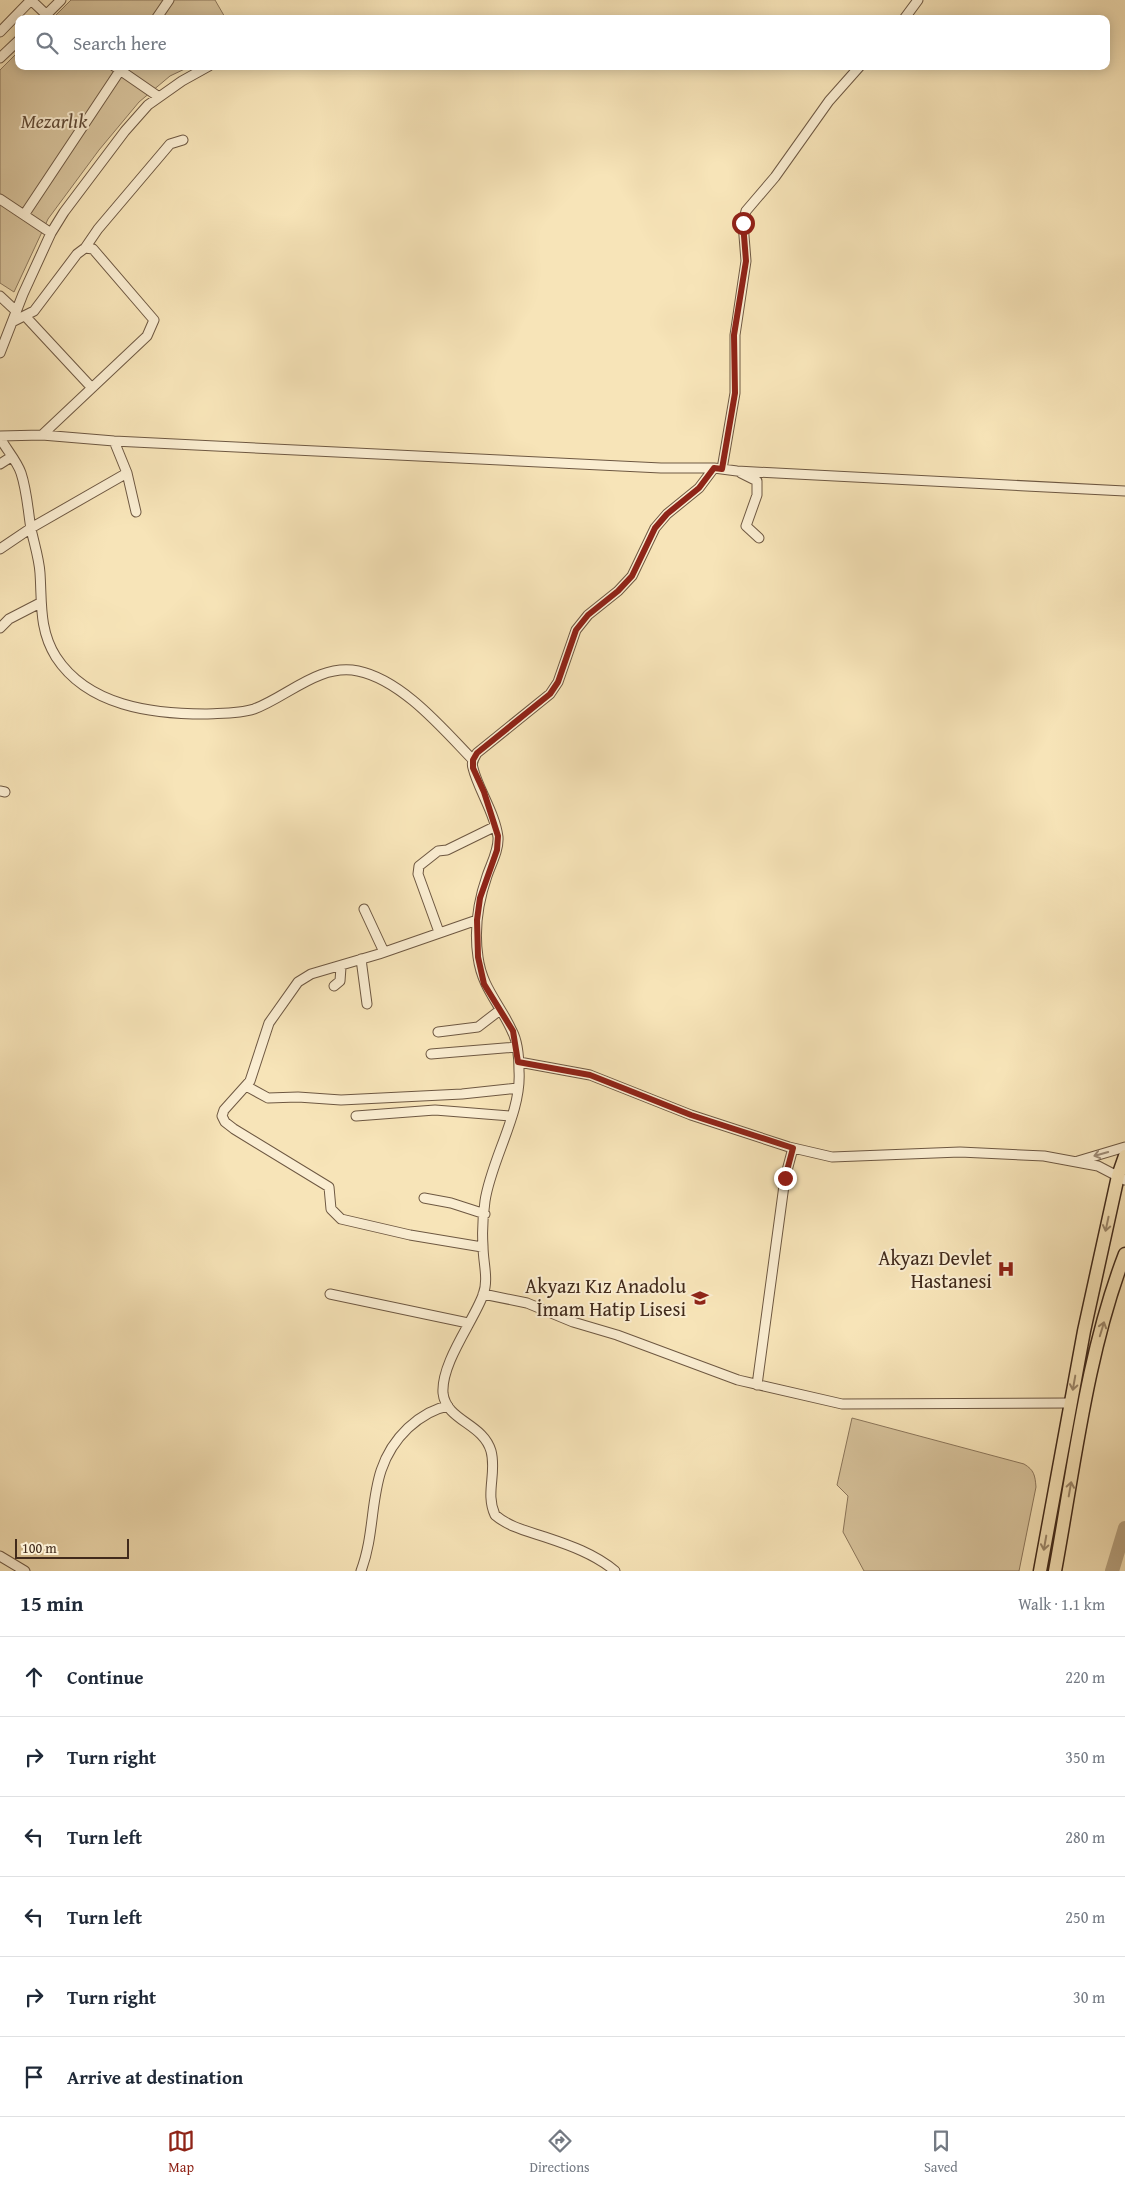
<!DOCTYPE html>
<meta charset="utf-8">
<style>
body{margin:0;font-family:"Gentium Book Plus",serif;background:#f2f2f3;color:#1f2937}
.scale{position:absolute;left:15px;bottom:12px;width:114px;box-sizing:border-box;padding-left:5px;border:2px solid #412a1b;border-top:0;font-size:14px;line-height:18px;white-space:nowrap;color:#412a1b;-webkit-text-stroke:4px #faedd1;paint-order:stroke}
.stop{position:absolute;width:15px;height:15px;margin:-11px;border:4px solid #8f2418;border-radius:50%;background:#fff}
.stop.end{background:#8f2418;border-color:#fff;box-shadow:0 1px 5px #0008}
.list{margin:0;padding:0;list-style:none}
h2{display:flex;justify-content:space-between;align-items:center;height:65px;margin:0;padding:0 20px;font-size:21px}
h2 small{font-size:16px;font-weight:400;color:#747a83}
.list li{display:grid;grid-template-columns:32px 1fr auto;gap:15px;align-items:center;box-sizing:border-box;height:80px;padding:0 20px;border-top:1px solid #e0e1e3}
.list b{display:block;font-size:19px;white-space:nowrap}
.list em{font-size:16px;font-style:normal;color:#747a83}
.icon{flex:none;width:28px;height:28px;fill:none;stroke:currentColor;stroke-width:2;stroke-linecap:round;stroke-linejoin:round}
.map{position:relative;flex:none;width:1125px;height:1571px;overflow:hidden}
.search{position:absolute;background:#fff;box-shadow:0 2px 12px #0003;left:15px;right:15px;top:15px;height:55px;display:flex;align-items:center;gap:12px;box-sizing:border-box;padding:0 18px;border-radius:10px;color:#747a83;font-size:19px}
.sheet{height:545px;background:#fff}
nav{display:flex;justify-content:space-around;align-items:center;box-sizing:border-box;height:70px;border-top:1px solid #e0e1e3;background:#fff;font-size:14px;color:#747a83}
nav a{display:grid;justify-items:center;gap:2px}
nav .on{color:#8f2418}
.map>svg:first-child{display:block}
</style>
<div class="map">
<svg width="1125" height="1571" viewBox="0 0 1125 1571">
<rect width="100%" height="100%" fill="#f7e4b8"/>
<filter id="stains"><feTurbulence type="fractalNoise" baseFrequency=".004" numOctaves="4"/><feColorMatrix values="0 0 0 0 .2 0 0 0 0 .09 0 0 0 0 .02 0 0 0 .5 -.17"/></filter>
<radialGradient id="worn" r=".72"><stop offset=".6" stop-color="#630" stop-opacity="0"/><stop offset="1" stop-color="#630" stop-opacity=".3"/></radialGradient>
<path fill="#d8c49d" stroke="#8c775c" d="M71,0H215L226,19H52Z
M19,51V66H191L170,76L139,102L99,150L48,219L14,292L0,283V70Z
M852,1418L1024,1464C1034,1470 1035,1475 1036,1487L1019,1571H864L843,1532L848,1496L837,1485Z"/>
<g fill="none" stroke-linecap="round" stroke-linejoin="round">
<path stroke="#b9a583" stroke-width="14" d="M1112,1571L1125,1528"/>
<g stroke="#6e5842" stroke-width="11">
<path id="minor" d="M42,19L61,0
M156,19L169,0
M904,19L918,0
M0,32L31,0L51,19
M0,58L19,40
M114,66L159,97
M0,199L51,233
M24,215L123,66
M85,248L98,229L170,144L183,140
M0,296L16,311
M26,317L92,388
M14,321L34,311L77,254L85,248L93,249L154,320L147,336L42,435
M0,353L23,294L51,233L64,212L125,131L148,105L182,81L209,66
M0,436L42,435L114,441L661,468H714L737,471L1125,491
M0,438C6,449 17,461 21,473C27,491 28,511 31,529C34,543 39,558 40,573C42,603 39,630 56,657C88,706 152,714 205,714C220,713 239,714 254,709C287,697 319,663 358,671C402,680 443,729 473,760
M114,441L127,473L136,512
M0,464L11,457
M722,469L735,393V335L746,261L743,223L746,211L775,177L829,101L860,66
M741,473L757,481V495L746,526L759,538
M0,549L31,528L127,473
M0,628L9,619L40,603
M0,791L5,792
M364,909L384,952
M477,920L379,954L311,974L298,982L269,1023L250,1081L224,1110L222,1116L225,1122L234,1129L329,1187L331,1209L341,1219L410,1235L482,1247
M439,932L418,874L419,866L438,851L447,850L494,827
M361,959L367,1004
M334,986L340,981L341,967
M438,1032L478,1027L500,1010
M431,1054L517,1047
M519,1062L590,1075L691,1115L789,1147L832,1157L960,1152L1044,1156L1098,1166L1125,1180
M246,1086L268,1098L298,1097L341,1100L462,1094L518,1088
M356,1116L435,1110L511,1116
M1078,1161L1125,1147
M424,1198L451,1203L485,1214
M330,1294L468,1323
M483,1294L527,1303L573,1322L617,1335L738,1380L842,1404L1070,1403
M757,1385L785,1178L793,1148
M0,1556L25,1571
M361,1571C380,1520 364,1470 408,1428C420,1417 432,1409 448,1406
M615,1571C595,1554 569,1545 545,1537C527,1531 509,1527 495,1515C485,1493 497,1473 491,1451C483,1423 446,1421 443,1393C441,1363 473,1322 483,1295C489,1279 483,1263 483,1246C482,1232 483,1215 485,1201C491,1160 522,1112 519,1071C519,1058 518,1042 512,1031C500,1004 482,988 478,957C474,930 478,902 487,876C491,864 499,850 498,837C495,813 478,789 473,768C471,762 474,758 477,753L550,694L558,682L576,630L588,615L618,591L632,576L655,528L667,514L699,488L714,468"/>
</g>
<g stroke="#412a1b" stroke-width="15">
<path id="highway" d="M1040,1571L1084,1331L1118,1176L1125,1156
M1055,1571C1074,1468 1087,1352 1125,1254"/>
</g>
<use href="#minor" stroke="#faedd1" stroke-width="9"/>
<use href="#highway" stroke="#f7e4b8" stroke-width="12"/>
</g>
<defs><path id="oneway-shaft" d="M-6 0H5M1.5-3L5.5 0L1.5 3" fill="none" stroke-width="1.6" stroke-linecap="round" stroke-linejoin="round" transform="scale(1.25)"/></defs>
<use stroke="#9e8c76" href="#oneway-shaft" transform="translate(1101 1154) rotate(164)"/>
<g stroke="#9c876a">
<use href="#oneway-shaft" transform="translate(1107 1224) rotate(102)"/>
<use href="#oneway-shaft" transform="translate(1102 1329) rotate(-73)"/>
<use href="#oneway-shaft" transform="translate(1074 1383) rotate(100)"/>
<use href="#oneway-shaft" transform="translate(1070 1489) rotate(-80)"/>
<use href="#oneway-shaft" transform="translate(1045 1543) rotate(100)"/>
</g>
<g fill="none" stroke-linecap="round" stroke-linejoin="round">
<path stroke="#8f2418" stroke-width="6" d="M743,223L746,261L734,335L735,393L722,469L714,468L699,488L667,514L655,528L632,576L618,591L588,615L576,630L558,682L550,694L477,753L473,760V768L484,792L498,836L497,850L480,898L477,920L478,957L484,984L513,1031L518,1062L590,1075L691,1115L793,1148L785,1178"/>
</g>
<defs>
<g id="hospital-bare" transform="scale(1.35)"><path d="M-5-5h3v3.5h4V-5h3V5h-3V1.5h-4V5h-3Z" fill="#8f2418" stroke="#faedd1" stroke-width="2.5" paint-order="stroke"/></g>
<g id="school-bare" transform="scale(1.35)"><path d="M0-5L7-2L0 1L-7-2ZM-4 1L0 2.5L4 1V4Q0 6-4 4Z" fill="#8f2418" stroke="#faedd1" stroke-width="2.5" paint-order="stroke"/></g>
</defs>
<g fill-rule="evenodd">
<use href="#hospital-bare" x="1006" y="1269"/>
<use href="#school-bare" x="700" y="1298"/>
</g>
<g text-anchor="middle" stroke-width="4" stroke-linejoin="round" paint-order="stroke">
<g font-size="20" font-style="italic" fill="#5f4935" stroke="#faedd1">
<text x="54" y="128">Mezarlık</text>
</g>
<g font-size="20" fill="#412a1b" stroke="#faedd1" text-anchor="end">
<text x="992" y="1265">Akyazı Devlet<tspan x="992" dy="23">Hastanesi</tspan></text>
<text x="686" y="1293">Akyazı Kız Anadolu<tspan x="686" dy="23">İmam Hatip Lisesi</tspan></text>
</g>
</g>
<rect width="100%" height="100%" filter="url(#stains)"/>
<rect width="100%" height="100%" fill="url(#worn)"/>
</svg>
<div class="scale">100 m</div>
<div class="stop" style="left:743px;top:223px"></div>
<div class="stop end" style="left:785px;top:1178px"></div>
<div class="search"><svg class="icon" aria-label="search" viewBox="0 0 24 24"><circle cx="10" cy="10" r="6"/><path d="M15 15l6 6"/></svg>Search here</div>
</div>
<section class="sheet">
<h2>15 min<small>Walk · 1.1 km</small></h2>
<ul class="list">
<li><svg class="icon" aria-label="ahead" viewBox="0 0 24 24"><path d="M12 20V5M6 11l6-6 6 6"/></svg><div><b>Continue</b></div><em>220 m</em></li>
<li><svg class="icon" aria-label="right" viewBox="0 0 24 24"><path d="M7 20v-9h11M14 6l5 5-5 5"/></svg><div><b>Turn right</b></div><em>350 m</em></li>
<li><svg class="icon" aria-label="left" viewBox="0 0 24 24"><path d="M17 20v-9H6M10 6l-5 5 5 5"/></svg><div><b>Turn left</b></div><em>280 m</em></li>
<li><svg class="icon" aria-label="left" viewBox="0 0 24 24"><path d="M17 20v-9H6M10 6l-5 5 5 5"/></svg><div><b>Turn left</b></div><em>250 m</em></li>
<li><svg class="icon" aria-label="right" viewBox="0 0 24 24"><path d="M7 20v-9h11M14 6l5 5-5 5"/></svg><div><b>Turn right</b></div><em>30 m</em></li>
<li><svg class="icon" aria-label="arrive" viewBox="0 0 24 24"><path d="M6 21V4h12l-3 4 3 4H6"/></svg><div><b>Arrive at destination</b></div></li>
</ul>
</section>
<nav>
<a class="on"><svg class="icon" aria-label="map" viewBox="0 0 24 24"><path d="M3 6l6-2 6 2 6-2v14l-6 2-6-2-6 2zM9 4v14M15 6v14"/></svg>Map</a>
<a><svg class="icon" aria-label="directions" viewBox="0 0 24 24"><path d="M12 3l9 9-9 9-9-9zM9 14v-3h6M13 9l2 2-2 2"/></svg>Directions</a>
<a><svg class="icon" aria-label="saved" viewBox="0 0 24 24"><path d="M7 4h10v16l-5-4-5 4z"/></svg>Saved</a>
</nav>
